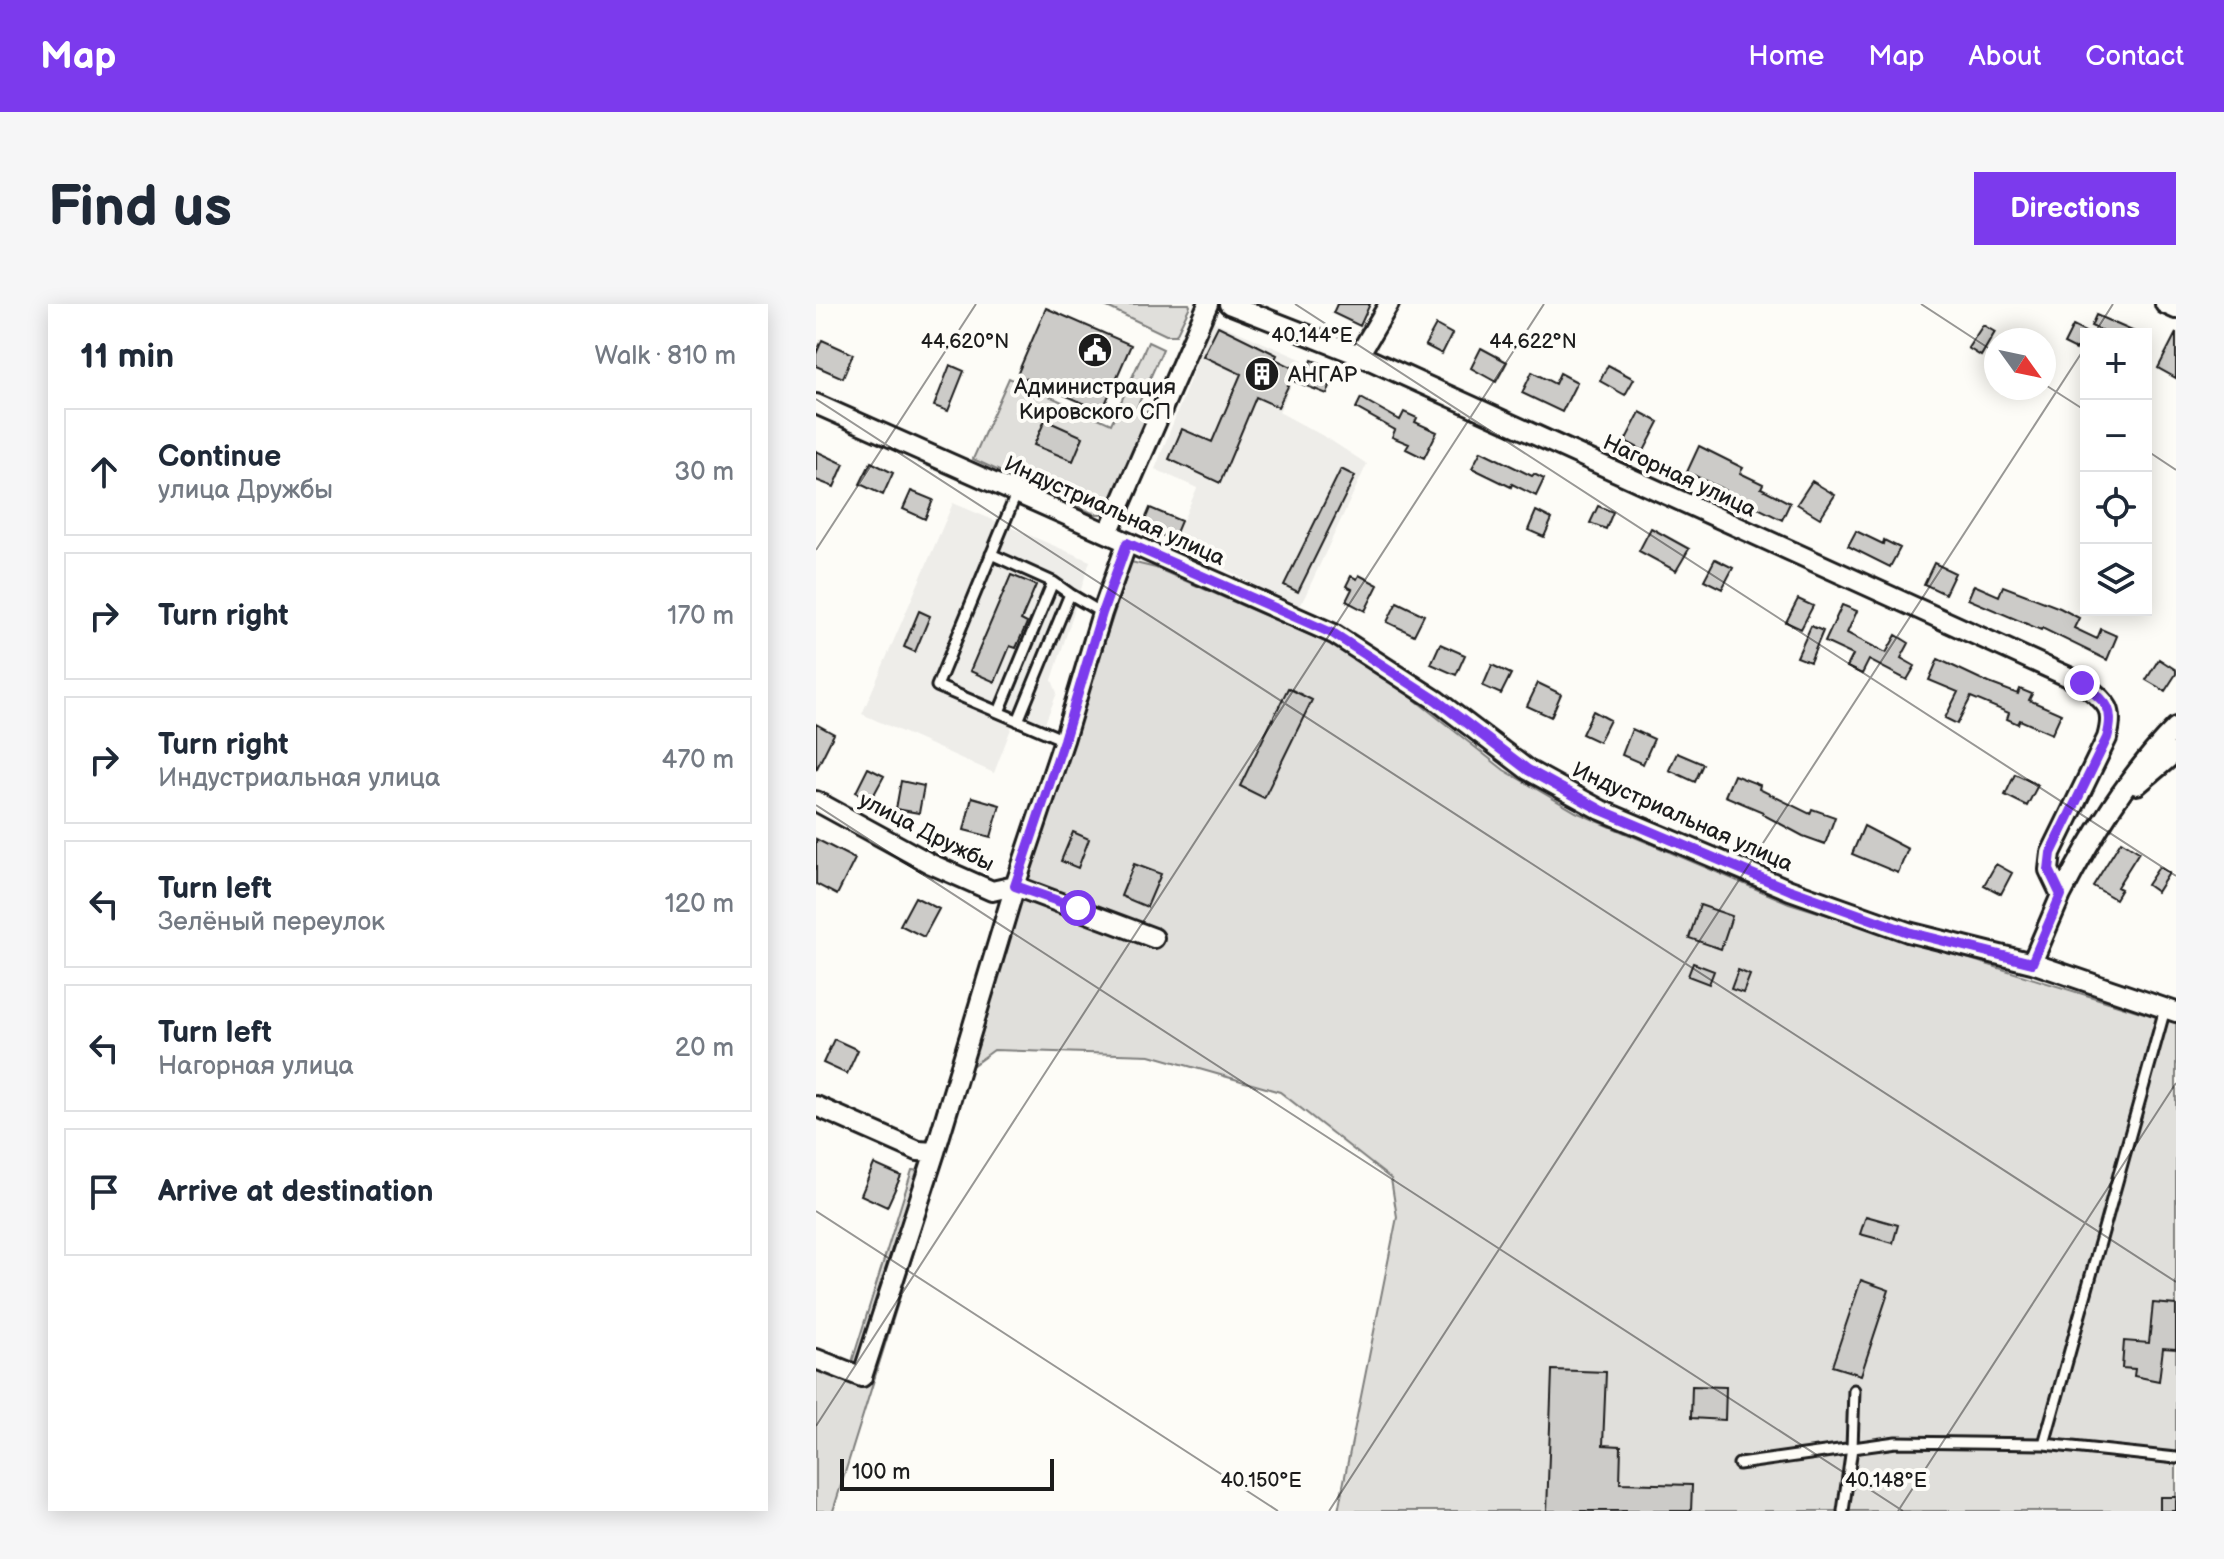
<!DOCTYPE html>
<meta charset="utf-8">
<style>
body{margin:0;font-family:"Balsamiq Sans",sans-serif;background:#f6f6f7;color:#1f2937}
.controls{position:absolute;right:24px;top:24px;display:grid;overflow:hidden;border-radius:0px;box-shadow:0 4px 20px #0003}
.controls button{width:72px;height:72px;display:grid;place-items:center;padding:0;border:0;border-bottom:2px solid #e0e1e3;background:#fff;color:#1f2937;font:40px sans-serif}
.compass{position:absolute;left:1168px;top:24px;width:72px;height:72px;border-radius:50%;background:#fff;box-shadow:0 4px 20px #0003;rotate:123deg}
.scale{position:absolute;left:24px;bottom:20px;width:214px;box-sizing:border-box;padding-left:8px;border:4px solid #1c1c1c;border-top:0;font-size:22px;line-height:28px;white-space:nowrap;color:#1c1c1c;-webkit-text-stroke:6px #fdfcf7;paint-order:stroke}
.stop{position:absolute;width:24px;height:24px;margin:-18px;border:6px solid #7c3aed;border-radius:50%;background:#fff}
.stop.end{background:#7c3aed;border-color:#fff;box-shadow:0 2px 8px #0008}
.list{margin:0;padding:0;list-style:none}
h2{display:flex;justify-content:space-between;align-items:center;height:104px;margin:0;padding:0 32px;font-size:34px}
h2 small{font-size:26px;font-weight:400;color:#747a83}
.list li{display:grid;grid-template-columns:52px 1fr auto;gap:24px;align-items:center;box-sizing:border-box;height:128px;margin:0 16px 16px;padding:0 16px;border:2px solid #e0e1e3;border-radius:0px}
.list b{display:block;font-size:30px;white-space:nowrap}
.list p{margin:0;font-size:26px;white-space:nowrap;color:#747a83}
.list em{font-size:26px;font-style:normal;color:#747a83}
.icon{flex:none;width:44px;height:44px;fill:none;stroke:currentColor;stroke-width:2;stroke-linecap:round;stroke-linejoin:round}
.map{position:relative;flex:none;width:1360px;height:1207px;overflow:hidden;border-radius:0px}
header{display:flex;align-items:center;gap:48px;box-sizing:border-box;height:112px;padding:0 40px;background:#7c3aed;color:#fff}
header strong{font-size:38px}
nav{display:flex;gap:44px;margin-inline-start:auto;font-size:28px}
.intro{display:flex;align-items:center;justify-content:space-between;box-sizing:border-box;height:192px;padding:0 48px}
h1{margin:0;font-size:56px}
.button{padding:20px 36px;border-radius:0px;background:#7c3aed;color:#fff;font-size:28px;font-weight:700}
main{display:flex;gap:48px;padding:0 48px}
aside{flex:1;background:#fff;border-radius:0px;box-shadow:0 4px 20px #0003}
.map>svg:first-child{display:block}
</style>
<header>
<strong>Map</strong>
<nav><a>Home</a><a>Map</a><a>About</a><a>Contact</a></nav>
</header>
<div class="intro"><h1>Find us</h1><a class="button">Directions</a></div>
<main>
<aside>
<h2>11 min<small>Walk · 810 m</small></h2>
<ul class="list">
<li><svg class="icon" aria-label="ahead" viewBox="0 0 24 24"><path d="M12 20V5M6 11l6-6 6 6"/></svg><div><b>Continue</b><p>улица Дружбы</p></div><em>30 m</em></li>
<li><svg class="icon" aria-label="right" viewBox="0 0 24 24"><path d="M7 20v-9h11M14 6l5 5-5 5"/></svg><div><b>Turn right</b></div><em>170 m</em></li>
<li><svg class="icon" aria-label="right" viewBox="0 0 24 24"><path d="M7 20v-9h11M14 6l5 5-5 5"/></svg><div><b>Turn right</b><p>Индустриальная улица</p></div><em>470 m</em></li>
<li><svg class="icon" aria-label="left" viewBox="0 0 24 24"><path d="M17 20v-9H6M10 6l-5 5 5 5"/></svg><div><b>Turn left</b><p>Зелёный переулок</p></div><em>120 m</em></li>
<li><svg class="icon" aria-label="left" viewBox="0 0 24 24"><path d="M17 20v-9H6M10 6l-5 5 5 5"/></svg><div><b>Turn left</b><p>Нагорная улица</p></div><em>20 m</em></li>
<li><svg class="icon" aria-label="arrive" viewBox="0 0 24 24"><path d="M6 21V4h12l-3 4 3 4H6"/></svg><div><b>Arrive at destination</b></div></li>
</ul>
</aside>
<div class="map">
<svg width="1360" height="1207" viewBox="0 0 1360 1207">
<rect width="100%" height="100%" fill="#fdfcf7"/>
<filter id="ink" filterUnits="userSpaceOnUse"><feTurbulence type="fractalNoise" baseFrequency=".0125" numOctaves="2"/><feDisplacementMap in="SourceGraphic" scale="16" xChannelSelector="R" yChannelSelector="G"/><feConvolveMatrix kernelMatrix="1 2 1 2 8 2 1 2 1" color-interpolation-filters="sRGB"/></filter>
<g filter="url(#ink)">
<path fill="#eeede9" d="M397,17L487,56L463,108L511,134L551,160L483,305L358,237L381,184L339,165Z
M137,199L274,257L236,376L241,389L223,434L196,422L178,469L46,410Z"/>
<path fill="#e0dfdb" stroke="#7e7e7c" stroke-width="2" d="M285,0H373L374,2L360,31H350Z
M332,38L347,45L321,103L335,110L291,206L285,210H278L157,155L193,74L295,120Z
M315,258L340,264L510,338L556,362L688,466L760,508L973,599L1360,719V1207H522L581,913L575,875L464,788L334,751L178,746L156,762L158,734Z
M96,866L123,868L17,1207H0V1044L36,1058Z"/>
<path fill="#cccbc8" stroke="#1c1c1c" stroke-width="2" d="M521,0H554L544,22L517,9Z
M230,4L315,41L286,107L201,71Z
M1280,11L1323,30H1293L1275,22Z
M620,21L636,30L626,50L609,41Z
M1167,21L1179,28L1165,52L1152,44Z
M402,22L461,51L459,55L490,70L496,56L509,61L503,77L514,82L511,90L475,76L462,103L440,93L404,179L353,155L366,125L396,138L425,70L387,52Z
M1257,22L1269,28L1260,46L1248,40Z
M1360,29V74L1342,64Z
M6,36L37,50L27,74L0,62V50Z
M665,44L691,58L680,78L655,64Z
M134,61L148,67L132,107L118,102Z
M792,61L818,75L809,91L784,77Z
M716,68L739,80L744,69L761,78L746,108L706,89Z
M545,94L584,116L588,108L601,114L599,118L621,128L608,154L590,145L593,140L576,133L579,126L540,104Z
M824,108L843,118L828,147L809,137Z
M229,116L267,133L257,157L218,141Z
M883,142L927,164L924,169L947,180L945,184L974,199L966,216L936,201L934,205L922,199L925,194L871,168Z
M0,147L28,160L18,183L0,176Z
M665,147L716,172L718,170L728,175L720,192L696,180L695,183L656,164Z
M55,158L77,169L67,191L44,180Z
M525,165L539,172L482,288L468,281Z
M996,177L1019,191L1004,214L981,200Z
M95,187L117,196L109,215L87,205Z
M782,202L797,208L790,225L774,219Z
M334,204L365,217L357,236L326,223Z
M720,207L736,215L728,233L712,226Z
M835,224L873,245L860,267L823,247Z
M1040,227L1067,240L1068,236L1084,244L1074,263L1032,242Z
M899,255L917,264L906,285L888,276Z
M1118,259L1139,269L1129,290L1108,280Z
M195,271L220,281L205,316L211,319L200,344L194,342L179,378L154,367Z
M543,271L562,281L549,307L530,297L536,285L530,282L535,272L541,275Z
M1158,281L1183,292L1187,282L1244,304L1263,314L1258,324L1281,335L1285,325L1301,332L1291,356L1226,324L1225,326L1152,295Z
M982,295L997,302L985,325L970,318Z
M581,298L608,311L598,331L571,318Z
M1026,301L1041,307L1031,329L1070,349L1080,331L1093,339L1085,354L1099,362L1091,376L1053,356L1046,370L1031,363L1037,351L1009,338Z
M103,307L114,312L99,348L88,343Z
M995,322L1007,327L994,358L981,353Z
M624,340L649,351L640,371L615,360Z
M1122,355L1173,379L1202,390L1204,385L1216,390L1213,396L1245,410L1236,430L1204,416L1202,420L1191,415L1193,409L1155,393L1141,420L1129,414L1142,388L1113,376Z
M1343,355L1360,366V370L1349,387L1330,376Z
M676,361L695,370L685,390L667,382Z
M722,379L745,390L735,413L711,402Z
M472,384L496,396L448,494L424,482Z
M777,407L794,416L783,438L766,430Z
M0,420L18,430L0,466Z
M816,425L838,435L827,460L806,451Z
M861,449L887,460L879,478L853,466Z
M52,464L68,472L55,496L40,488Z
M1199,470L1222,481L1211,502L1189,491Z
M918,471L944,481L943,485L994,510L996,505L1019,513L1009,540L987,532L946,510L947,508L909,492Z
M85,477L108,482L103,509L80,505Z
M156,493L184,501L175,533L148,526Z
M1048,522L1092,545L1082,569L1036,550Z
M257,528L273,535L262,564L245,557Z
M0,535L39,555L21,591L0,580Z
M1305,537L1323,548L1301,583L1305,585L1299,595L1277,582Z
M318,560L345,570L331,603L305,592Z
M1180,560L1196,569L1185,590L1168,581Z
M1343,563L1353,569L1341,588L1331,581Z
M99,593L123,605L108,633L84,621Z
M884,601L916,612L905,645L873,634Z
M877,659L898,667L893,680L872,672Z
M922,666L934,671L927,689L915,685Z
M18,735L42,746L31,770L7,759Z
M58,860L85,872L71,903L45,891Z
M1050,912L1082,921L1077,939L1044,930Z
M1045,976L1073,986L1045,1071L1016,1062Z
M1337,999L1360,1001V1045L1347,1044L1343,1077L1318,1072L1319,1065L1306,1064L1308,1037L1333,1039Z
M736,1066L790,1068L787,1141L805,1142L804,1179L876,1181L875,1207H731Z
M876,1082L910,1083L909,1116L875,1114Z
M1344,1193H1360V1207H1344Z"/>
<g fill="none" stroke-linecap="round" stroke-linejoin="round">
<g stroke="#1c1c1c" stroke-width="15">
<path id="service" d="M201,188L121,382L248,436
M175,250L237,278L183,408
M237,278L254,290L286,309
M202,417L254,290
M1228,1140L1349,705
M923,1160L1080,1138L1228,1140L1360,1154
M1027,1207L1036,1144L1038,1086"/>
</g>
<g stroke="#1c1c1c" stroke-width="24">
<path id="minor" d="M413,0L543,51L1266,379C1289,398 1300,402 1291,434L1235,549L1233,566L1245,591L1216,659
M1349,0L1360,5
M543,51L573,0
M0,100L518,330L620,396L712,466L785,506L974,586L1092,628L1216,659L1360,708
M292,229L392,0
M1321,481L1360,448
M0,497L115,560L176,587L199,582L338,634
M1245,591C1276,531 1312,471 1360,423
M0,802L102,847L119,848
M0,1055L46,1073L119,848L199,582L248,436L286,309L311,239"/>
</g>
<use href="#service" stroke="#fdfcf7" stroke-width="9"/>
<use href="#minor" stroke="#fdfcf7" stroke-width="18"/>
</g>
</g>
<g fill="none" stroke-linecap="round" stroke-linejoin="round" filter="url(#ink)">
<path stroke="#7c3aed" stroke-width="10" d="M262,604L199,582L248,436L286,309L311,239L518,330L620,396L712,466L785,506L974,586L1092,628L1216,659L1245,591L1233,566L1235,549L1291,434C1300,402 1289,398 1266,379"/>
</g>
<path fill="none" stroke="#1c1c1c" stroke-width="2" stroke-opacity="0.45" d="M479,0L1360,572M1105,0L1180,49M1278,30L1297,0M1228,80L1270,107M0,95L1360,978M1330,146L1360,166M0,246L160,0M0,501L1087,1207M0,907L462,1207M0,1122L728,0M513,1207L1270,42M1082,1207L1360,779"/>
<defs>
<g id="civic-disc" transform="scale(1.8)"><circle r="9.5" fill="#1c1c1c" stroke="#fdfcf7"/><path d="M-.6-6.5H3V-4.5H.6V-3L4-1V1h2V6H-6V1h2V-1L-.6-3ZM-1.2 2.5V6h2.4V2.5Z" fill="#fff"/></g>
<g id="building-disc" transform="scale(1.8)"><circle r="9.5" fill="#1c1c1c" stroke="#fdfcf7"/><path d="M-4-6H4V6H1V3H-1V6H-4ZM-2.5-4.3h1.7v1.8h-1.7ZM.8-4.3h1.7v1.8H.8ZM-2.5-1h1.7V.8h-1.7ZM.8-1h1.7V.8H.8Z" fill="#fff"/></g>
</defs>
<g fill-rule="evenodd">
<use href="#civic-disc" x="279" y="46"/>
<use href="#building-disc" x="446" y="70"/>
</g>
<g text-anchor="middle" stroke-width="8" stroke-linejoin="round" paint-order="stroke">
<g font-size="22" fill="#1c1c1c" stroke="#fdfcf7" text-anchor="start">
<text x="472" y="78">АНГАР</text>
<text x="279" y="90" text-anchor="middle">Администрация<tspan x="279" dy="25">Кировского СП</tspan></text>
</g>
<g font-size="22" fill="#1c1c1c" stroke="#fdfcf7">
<text transform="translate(864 171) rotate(25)" y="8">Нагорная улица</text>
<text transform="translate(299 206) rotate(24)" y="8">Индустриальная улица</text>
<text transform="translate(867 512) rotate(24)" y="8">Индустриальная улица</text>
<text transform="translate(111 527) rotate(27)" y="8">улица Дружбы</text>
</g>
</g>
<g font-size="20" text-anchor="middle" fill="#1c1c1c" stroke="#fdfcf7" stroke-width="8" stroke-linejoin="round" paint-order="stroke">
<text x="496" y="38">40.144°E</text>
<text x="149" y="44">44.620°N</text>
<text x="717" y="44">44.622°N</text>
<text x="445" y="1183">40.150°E</text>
<text x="1070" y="1183">40.148°E</text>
</g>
</svg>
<div class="controls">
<button>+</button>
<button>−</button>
<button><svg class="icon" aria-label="locate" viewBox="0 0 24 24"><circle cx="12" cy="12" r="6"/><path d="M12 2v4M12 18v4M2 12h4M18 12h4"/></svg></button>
<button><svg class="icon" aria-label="layers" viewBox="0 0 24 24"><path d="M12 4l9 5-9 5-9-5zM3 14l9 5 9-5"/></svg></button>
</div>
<svg class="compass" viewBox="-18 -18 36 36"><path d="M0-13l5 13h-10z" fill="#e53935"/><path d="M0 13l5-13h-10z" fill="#747a83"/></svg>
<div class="scale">100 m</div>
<div class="stop" style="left:262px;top:604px"></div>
<div class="stop end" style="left:1266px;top:379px"></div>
</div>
</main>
